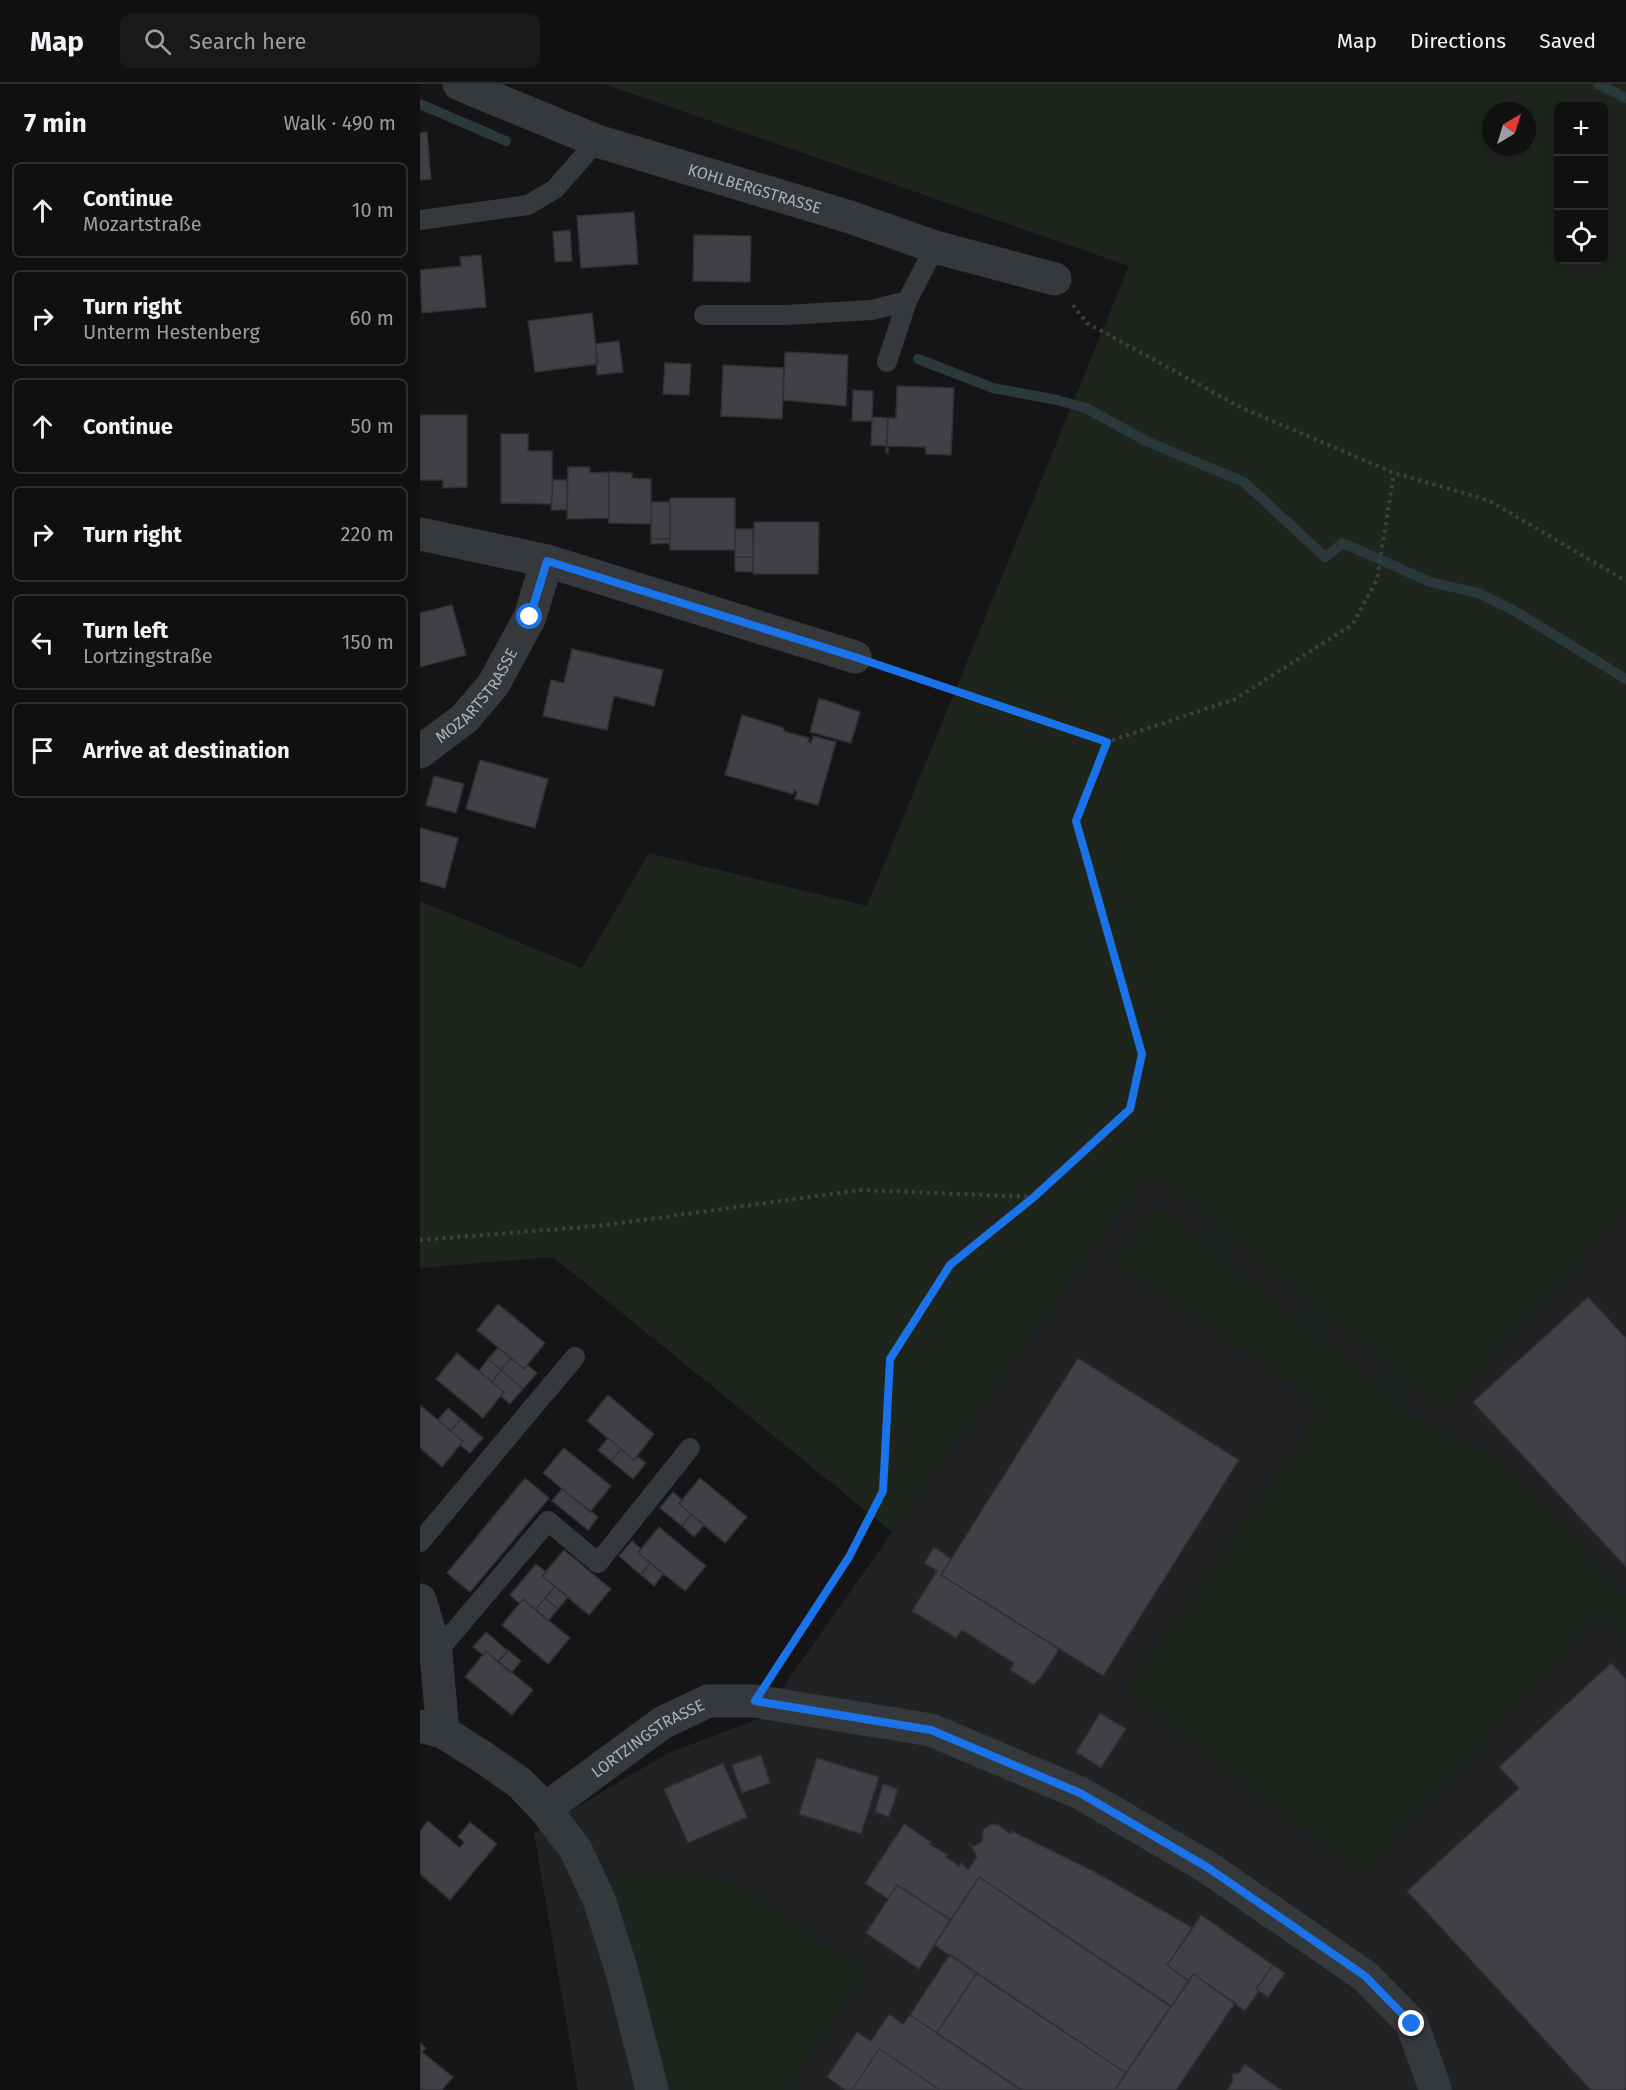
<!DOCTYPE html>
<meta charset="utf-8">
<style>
body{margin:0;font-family:"Fira Sans",sans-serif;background:#19191a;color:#f1f3f6}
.controls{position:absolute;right:18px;top:18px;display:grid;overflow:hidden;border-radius:9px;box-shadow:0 3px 15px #0003}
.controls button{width:54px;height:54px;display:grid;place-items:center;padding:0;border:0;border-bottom:2px solid #303031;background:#101011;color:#f1f3f6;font:30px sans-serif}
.compass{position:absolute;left:1062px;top:18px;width:54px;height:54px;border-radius:50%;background:#101011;box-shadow:0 3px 15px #0003;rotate:38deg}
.stop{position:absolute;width:18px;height:18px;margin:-14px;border:4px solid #1a73e8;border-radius:50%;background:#fff}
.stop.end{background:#1a73e8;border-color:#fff;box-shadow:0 2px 6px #0008}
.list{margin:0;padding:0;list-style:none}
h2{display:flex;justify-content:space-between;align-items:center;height:78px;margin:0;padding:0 24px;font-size:26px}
h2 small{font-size:20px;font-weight:400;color:#9c9d9f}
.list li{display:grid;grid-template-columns:39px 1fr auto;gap:18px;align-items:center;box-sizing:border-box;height:96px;margin:0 12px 12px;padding:0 12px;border:2px solid #303031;border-radius:9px}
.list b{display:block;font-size:22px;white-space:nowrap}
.list p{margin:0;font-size:20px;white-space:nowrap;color:#9c9d9f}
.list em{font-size:20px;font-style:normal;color:#9c9d9f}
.icon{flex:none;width:33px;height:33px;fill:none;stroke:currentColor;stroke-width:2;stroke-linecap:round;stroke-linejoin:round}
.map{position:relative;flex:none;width:1206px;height:2006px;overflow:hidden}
header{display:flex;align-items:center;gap:36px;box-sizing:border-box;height:84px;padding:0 30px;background:#101011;border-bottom:2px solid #303031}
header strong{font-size:28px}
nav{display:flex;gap:33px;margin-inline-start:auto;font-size:21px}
.search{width:420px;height:54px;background:#19191a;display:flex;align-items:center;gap:15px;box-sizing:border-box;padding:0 21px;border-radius:9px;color:#9c9d9f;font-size:22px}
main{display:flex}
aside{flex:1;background:#101011}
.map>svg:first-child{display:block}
</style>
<header>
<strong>Map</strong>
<div class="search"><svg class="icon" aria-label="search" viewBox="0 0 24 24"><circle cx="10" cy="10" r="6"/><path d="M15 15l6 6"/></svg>Search here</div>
<nav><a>Map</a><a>Directions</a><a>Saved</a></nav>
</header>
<main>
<aside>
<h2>7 min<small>Walk · 490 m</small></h2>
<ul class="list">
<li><svg class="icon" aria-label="ahead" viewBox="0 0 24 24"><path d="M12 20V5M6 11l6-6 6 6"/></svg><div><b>Continue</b><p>Mozartstraße</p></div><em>10 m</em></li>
<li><svg class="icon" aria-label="right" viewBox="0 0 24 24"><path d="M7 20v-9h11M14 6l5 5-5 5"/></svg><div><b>Turn right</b><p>Unterm Hestenberg</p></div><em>60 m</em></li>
<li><svg class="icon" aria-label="ahead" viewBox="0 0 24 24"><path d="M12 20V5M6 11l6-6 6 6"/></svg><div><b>Continue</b></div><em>50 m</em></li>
<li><svg class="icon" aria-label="right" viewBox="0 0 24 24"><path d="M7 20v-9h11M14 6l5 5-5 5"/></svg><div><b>Turn right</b></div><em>220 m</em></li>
<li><svg class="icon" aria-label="left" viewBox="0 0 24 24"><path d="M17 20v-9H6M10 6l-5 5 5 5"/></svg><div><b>Turn left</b><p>Lortzingstraße</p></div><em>150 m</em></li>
<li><svg class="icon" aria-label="arrive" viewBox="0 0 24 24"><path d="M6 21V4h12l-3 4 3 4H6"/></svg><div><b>Arrive at destination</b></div></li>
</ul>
</aside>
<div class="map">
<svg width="1206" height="2006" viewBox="0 0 1206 2006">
<rect width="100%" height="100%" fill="#151517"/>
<path fill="#212224" d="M727,1088L1020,1328L1206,1126V2006H158L114,1749L248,1669L341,1634Z"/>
<path fill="#1e251d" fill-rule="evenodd" d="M184,0H1206V1126L1020,1328L727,1088L472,1448L133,1173L0,1184V817L162,884L229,769L447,822L709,182ZM1184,22V176H1138V22ZM1071,27H1107V63H1071Z
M737,1119L1011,1344L1079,1375L1206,1511V1560L1179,1531L940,1792L704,1607L902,1323L691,1178Z
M195,1787L309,1794L446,1887L366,2006H253Z"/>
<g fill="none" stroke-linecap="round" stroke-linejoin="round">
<path stroke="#2a393c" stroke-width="10" d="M1178,0L1206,14
M0,20L86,57
M498,275L573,304L637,316L666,324L726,357L824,398L905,473L923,459L1010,498L1058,509L1093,526L1206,595"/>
</g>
<path fill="#3f4144" stroke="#2f3033" stroke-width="1.5" d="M7,48L11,95L0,96V49Z
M214,128L218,180L161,184L157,132Z
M150,146L152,177L135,178L133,148Z
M274,151L331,152L330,198L273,197Z
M61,171L66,223L2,229L0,186L41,182L40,173Z
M172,229L178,280L115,288L108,237Z
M199,257L203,288L177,291L176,260Z
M365,268L428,271L426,322L363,316Z
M245,279L271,280L269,311L243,310Z
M303,281L364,284L362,335L301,332Z
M477,302L534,304L531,371L506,370L505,363L468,362V369H466L468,334H476Z
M433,306L453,307L452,337H432Z
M0,331H47V403L23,404V396H0Z
M452,333L468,334L467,362L451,361Z
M81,350H108V367H132V420L81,419Z
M148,383H170V389L189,388V434L147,435Z
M189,388L212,389V394L231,395V440L189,439Z
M133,396H147V426H131Z
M250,414H315V466H250Z
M231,418H250V455H231Z
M334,438H399L398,490H333Z
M315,445H333V473H315Z
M231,455H250V459L231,460Z
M315,473H333V488L315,487Z
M32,521L46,571L0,583V529Z
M152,565L243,586L234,622L194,612L187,646L123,632L131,596L144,599Z
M399,614L440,628L431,659L390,648Z
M322,631L364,644L363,647L389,654L388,658L391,659L393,652L416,658L398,721L375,715L377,708L374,706L373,710L305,691Z
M60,676L128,695L115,744L46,725Z
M14,692L44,700L36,729L6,721Z
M0,744L38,754L25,804L0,797Z
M1168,1213L1206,1254V1483L1053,1318Z
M78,1220L125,1259L104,1285L57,1246Z
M78,1264L91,1274L81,1286L68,1275Z
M37,1269L84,1308L63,1334L16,1295Z
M91,1274L104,1285L107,1281L117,1289L103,1305L81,1286Z
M658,1274L819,1376L683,1592L521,1491Z
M68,1275L81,1286L72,1298L59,1287Z
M81,1286L103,1305L90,1320L81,1312L84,1308L72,1298Z
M188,1311L234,1350L214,1376L167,1337Z
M0,1321L43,1357L22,1383L0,1364Z
M28,1324L41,1335L31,1347L18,1336Z
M41,1335L63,1354L50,1369L40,1361L43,1357L31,1347Z
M188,1354L201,1365L191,1377L178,1366Z
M144,1364L191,1402L170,1428L123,1389Z
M201,1365L214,1376L217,1372L226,1379L213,1395L191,1377Z
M105,1394L129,1414L50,1508L27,1489Z
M280,1394L327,1433L305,1459L259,1420Z
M142,1405L178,1433L168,1446L132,1417Z
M253,1408L262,1416L259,1420L271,1430L262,1442L240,1424Z
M271,1430L284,1441L274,1453L262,1442Z
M239,1443L286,1482L265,1507L218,1469Z
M212,1457L221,1465L218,1469L230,1479L221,1491L199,1472Z
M514,1463L531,1475L521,1491L639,1565L620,1595L619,1594L614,1601L590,1586L594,1579L542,1546L536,1554L492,1527L517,1487L504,1479Z
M144,1466L191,1505L169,1531L122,1492Z
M230,1479L243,1490L234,1502L221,1491Z
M116,1480L126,1488L122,1492L135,1502L115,1526L103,1515L99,1519L90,1511Z
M135,1502L148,1513L138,1525L125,1514Z
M125,1514L138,1525L128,1537L115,1526Z
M103,1515L150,1554L128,1580L82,1541Z
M66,1548L88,1567L78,1578L66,1567L63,1571L53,1563Z
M88,1566L101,1577L91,1589L78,1578Z
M66,1567L113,1606L92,1631L45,1593Z
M1191,1579L1206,1595V2006H1171L987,1807L1099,1704L1079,1683Z
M680,1629L706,1645L681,1684L656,1668Z
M341,1671L350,1699L322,1709L312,1681Z
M397,1674L459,1693L441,1750L379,1730Z
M303,1679L327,1733L268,1759L244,1705Z
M463,1700L478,1705L469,1733L455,1728Z
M8,1737L40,1764L44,1758L38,1753L50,1738L77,1760L30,1816L0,1790V1747Z
M484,1740L511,1758L509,1760L528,1771L526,1773L539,1782L541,1779L548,1786L557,1773L549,1758L552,1763L562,1758L563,1745L572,1740L579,1741L590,1750L592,1747L673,1787L773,1844L747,1881L769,1897L751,1923L559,1793L531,1836L477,1801L468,1815L445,1799Z
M559,1793L751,1922L706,1989L514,1861Z
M477,1801L531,1836L499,1885L446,1849Z
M781,1831L853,1881L836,1905L839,1907L825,1927L773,1890L769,1897L747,1881Z
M530,1870L557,1889L517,1949L490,1931Z
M853,1881L865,1889L848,1913L836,1905Z
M557,1889L706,1989L695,2006H602L517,1949Z
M773,1890L815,1919L756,2006H695Z
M469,1930L483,1940L490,1931L601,2006H520L459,1965L432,2006H426L407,1993L437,1948L451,1957Z
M0,1959L6,1964L2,1968L33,1993L22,2006H0Z
M459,1965L520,2006H432Z
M825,1980L861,2006H807L813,1997L812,1990L819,1989Z"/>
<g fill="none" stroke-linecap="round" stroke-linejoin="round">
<path stroke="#3c4043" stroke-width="4" stroke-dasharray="3 4.5" stroke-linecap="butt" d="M653,221L667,239L822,324L974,389L1068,416L1206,497
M466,584L687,658
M0,1156L178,1142L441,1106L614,1113
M355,1586L429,1473L463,1407L470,1275L530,1181L614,1113L710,1025L722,970L656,737L687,658L815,615L933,540L957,495L974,389"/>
<path stroke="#36393c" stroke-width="20" d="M0,136L108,121L135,105L177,57
M284,231H365L452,226L487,217
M467,278L487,217L515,163
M0,1458L155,1273
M16,1569L128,1437L178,1479L270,1364"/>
<g stroke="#36393c" stroke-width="33">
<path id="s1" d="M39,0L177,57L430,133L515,163L635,195"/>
<path d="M0,450L127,477L435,573"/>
<path id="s2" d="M0,668L45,634L73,601L110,533L127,477"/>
<path d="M0,1516L16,1569L23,1648"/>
<path d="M0,1642L23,1648L64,1674L100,1699L125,1725"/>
<path id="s3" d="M232,2006L202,1888L180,1818L156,1766L125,1725L242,1639L288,1617H335L511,1646L660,1709L787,1783L945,1892L992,1940L1015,2004"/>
</g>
</g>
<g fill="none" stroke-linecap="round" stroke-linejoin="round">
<path stroke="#1a73e8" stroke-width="8" d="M110,533L127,477L435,573L687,658L656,737L722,970L710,1025L614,1113L530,1181L470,1275L463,1407L429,1473L335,1617L511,1646L660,1709L787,1783L945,1892L992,1940"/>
</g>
<g text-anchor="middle" stroke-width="6" stroke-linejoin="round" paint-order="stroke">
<g font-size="16" fill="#a6b1b8" stroke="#101012">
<text dy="6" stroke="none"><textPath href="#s1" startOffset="314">KOHLBERGSTRASSE</textPath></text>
<text dy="6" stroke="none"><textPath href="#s2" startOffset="81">MOZARTSTRASSE</textPath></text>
<text dy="6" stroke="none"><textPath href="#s3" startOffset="429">LORTZINGSTRASSE</textPath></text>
</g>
</g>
</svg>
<div class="controls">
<button>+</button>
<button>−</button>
<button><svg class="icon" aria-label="locate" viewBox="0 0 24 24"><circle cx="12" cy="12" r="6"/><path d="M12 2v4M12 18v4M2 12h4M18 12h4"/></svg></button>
</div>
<svg class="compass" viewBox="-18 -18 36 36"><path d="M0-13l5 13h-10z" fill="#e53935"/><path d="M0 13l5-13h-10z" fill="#9c9d9f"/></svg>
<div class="stop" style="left:110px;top:533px"></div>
<div class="stop end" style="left:992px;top:1940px"></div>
</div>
</main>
